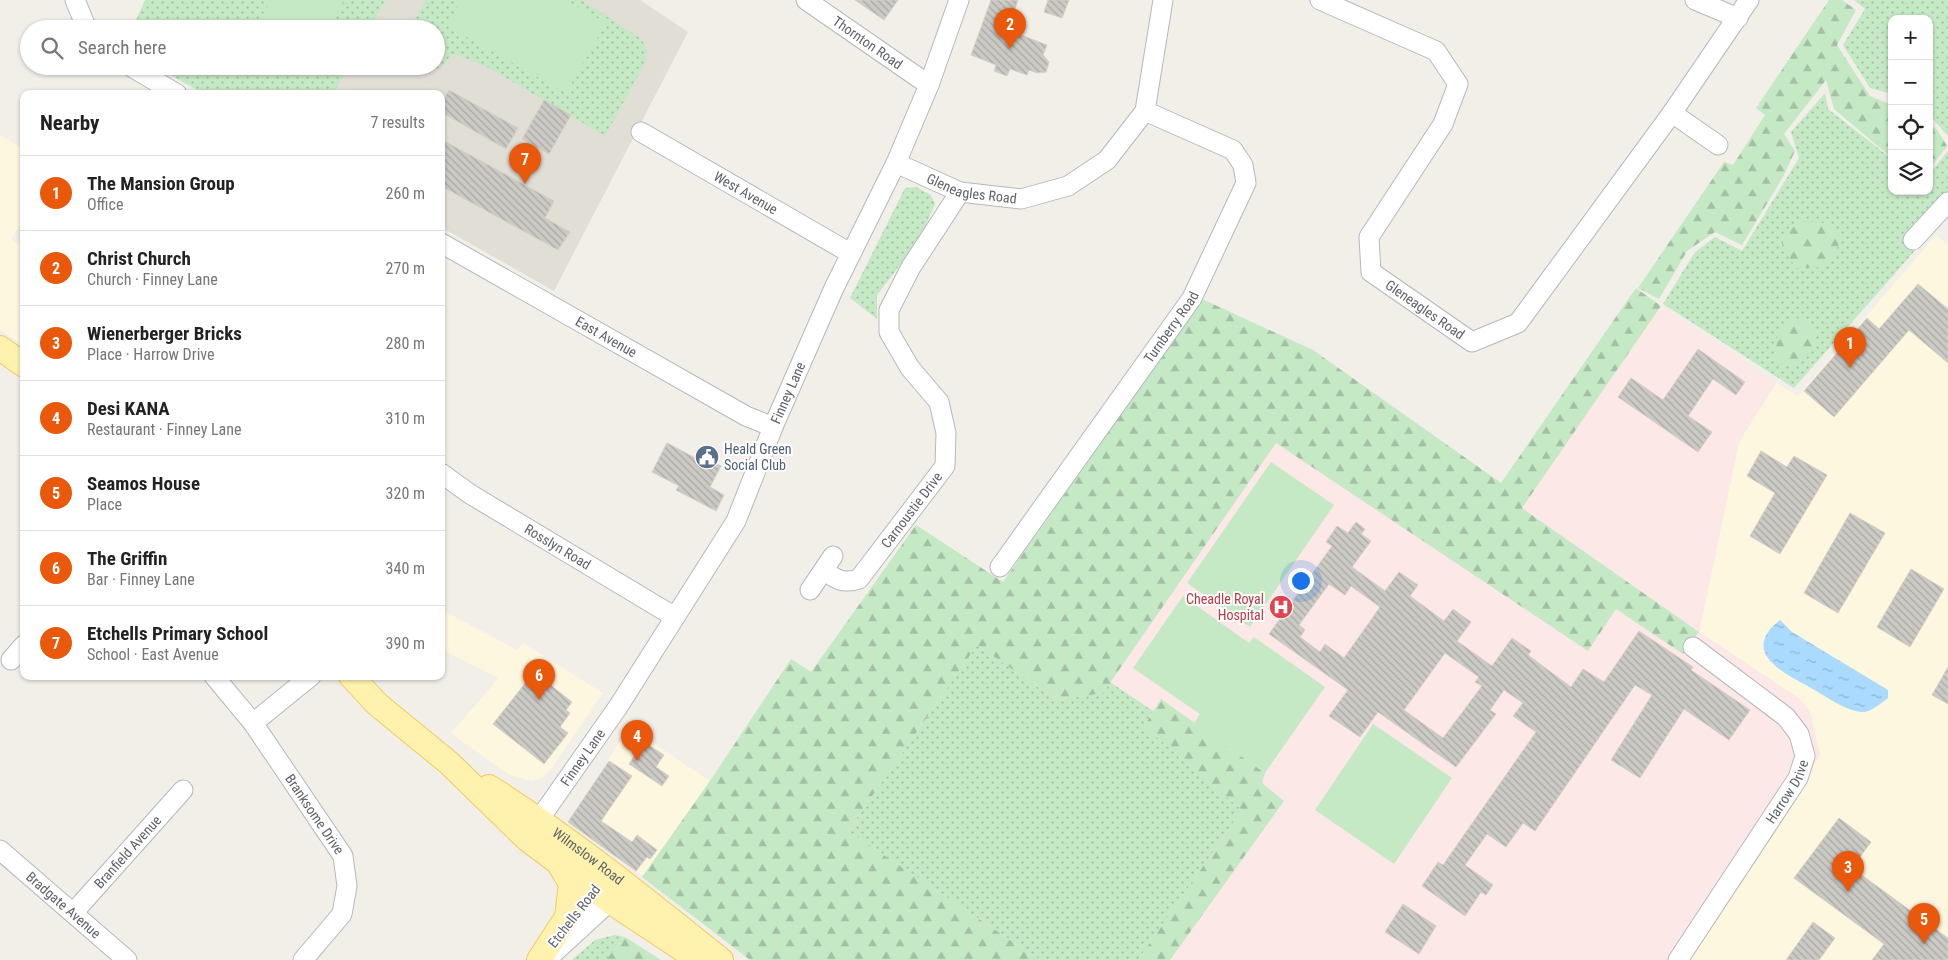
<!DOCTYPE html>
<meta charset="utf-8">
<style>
body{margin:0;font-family:"Roboto Condensed",sans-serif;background:#f2f2f2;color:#222}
.controls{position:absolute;right:15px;top:15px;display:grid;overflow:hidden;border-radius:10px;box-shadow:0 1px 4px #0004}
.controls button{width:45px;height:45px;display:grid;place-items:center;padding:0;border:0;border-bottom:1px solid #e0e0e0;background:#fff;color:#222;font:25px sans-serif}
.you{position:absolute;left:1300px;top:580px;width:18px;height:18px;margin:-12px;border:4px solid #fff;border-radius:50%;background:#1a73e8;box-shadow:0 0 0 8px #1a73e833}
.badge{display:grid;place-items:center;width:32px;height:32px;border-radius:50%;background:#ea580c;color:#fff;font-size:16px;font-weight:700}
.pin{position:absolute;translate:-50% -41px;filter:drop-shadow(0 1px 2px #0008)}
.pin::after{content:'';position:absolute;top:26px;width:18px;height:15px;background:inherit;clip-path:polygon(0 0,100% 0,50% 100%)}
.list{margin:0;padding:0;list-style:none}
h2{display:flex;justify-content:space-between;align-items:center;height:65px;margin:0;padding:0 20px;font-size:21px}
h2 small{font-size:16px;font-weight:400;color:#767676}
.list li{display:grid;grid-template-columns:32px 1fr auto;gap:15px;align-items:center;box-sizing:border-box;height:75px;padding:0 20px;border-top:1px solid #e0e0e0}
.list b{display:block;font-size:19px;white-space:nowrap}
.list p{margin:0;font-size:16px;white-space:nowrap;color:#767676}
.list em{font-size:16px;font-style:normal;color:#767676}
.icon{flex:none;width:28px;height:28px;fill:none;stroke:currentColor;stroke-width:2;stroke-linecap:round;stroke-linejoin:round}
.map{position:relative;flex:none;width:1948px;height:960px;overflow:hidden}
.search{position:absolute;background:#fff;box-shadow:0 1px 4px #0004;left:20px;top:20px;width:425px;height:55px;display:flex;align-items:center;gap:12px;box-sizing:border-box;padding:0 18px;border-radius:28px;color:#767676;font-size:19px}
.panel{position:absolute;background:#fff;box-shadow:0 1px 4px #0004;left:20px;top:90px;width:425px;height:590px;border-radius:10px}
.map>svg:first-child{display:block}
</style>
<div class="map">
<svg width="1948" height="960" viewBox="0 0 1948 960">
<defs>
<pattern id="grass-dots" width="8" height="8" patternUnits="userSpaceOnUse" patternTransform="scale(1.25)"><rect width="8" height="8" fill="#c5e8c5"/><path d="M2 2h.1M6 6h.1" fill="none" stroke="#a3c0a4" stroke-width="1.8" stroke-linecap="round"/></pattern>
<pattern id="forest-firs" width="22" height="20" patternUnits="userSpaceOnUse" patternTransform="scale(1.25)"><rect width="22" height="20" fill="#c5e8c5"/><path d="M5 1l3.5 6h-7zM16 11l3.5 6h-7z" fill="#a3c0a4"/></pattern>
<pattern id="water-ripples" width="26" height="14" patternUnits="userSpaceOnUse" patternTransform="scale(1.25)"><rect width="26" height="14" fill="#aadaff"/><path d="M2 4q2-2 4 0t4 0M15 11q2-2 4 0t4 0" fill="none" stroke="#8eb4d2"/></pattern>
<pattern id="building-back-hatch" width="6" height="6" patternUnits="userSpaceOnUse" patternTransform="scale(1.25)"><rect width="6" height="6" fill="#cccac5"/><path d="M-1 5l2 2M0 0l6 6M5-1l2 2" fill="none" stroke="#a9a8a4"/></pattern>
</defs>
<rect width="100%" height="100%" fill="#f1efe8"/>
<path fill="#fef7e0" d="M0,135L20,147L24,140V219L11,239L24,248V345L0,329Z
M1936,235L1948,245V960H1686L1800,699L1699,632L1739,442L1776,383L1798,396Z
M446,612L517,650L523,643L603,693L551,769L543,777L532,781L508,774L451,733L499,678L441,649V618Z
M629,727L710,781L643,876L569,823Z"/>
<path fill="#e1ded6" d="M386,0H640L688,32L554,291L441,227V94H333L349,66H436V29H370Z"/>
<path fill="#fce8e6" d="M1636,288L1776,383L1739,442L1699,632L1800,699L1810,712L1820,754L1806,780L1686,960H750L642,877L710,781L791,659L811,672L916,525L1003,582L1202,299L1313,350L1501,483Z"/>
<path fill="url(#grass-dots)" d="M145,0H386L370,29H132Z
M426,0H582L640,38C647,47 648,52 645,63L605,136L487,67L457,55H452C441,71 420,80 405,66H436V29H410Z
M1854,0H1948V136L1929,115V19H1892V94L1870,88L1843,45L1865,9Z
M155,66H349L333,94H204Z
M1825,93L1828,109L1892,159V191H1929V174L1948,151V213L1794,388L1663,304L1695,252L1715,237L1742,251L1799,158L1791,132Z
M916,187L931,195L935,204L919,240L877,295V319L850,298L905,188Z
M977,645L1057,700L1103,693L1110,682L1153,711L1144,726L1242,810L1138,960H1040L848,831Z
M614,935L625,937L606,960H572L595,940Z"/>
<path fill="url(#forest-firs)" d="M1829,0H1842L1856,10L1837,45L1870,96L1892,105V158L1834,109L1826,80L1784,134L1795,151L1783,177L1742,245L1715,232L1687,251L1659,299L1638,288L1724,162L1733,165L1765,115L1756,108Z
M1929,122L1938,131L1947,146L1929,170Z
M1802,221L1825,223L1843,237L1826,267L1796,268L1782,246L1785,233Z
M1636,288L1661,306L1522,508L1699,632L1683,654L1616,609L1588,651L1276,443L1103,693L1057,700L977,645L848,831L1040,960H750L642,877L710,781L791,659L811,672L916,525L1003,582L1202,299L1313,350L1501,483Z
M1792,316L1816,327L1813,350L1795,367L1774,361L1778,333Z
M1161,699L1265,773L1262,783L1284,801L1170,960H1138L1242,810L1144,726Z
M625,937L661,960H606Z"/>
<path fill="#c5e8c5" d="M271,0H344L328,29H285L262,16Z
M461,0H565L606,23L566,93L447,26Z
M1271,462L1334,505L1250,627L1187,583Z
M1183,596L1249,643L1254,637L1325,687L1265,773L1194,723L1200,714L1133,668Z
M1373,724L1452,778L1394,864L1315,810Z"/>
<path fill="url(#water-ripples)" d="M1780,620L1792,632L1888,690V698C1881,703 1871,713 1861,712C1844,710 1827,697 1813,689C1786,674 1738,653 1780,620Z"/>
<path fill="url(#building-back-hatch)" stroke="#d6d1c6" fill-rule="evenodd" d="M855,0H898L884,20Z
M991,0H1018L1008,30L1047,45L1043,55L1049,62L1046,72L1037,73L1029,70L1027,75L1010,69L1007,76L994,71L996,65L971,55Z
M1048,0H1069L1062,18L1044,12Z
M449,90L518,128L506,149L441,112V104Z
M544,100L571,115L549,154L522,139Z
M441,139L554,201L545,218L570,232L558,250L441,186Z
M1918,284L1948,309V363L1909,330L1834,417L1804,391L1867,318L1879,329Z
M1698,349L1745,382L1736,395L1713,379L1688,416L1712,432L1698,452L1618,397L1631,378L1663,400Z
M667,443L707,464L709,460L721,466L710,487L724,495L716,511L676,490L679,486L652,472Z
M1761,451L1787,467L1794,456L1827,475L1780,554L1750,536L1775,493L1747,476Z
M1850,513L1885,533L1838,613L1804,593Z
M1356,522L1365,529L1361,534L1371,541L1352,567L1385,591L1399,572L1418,585L1410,596L1444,621L1453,609L1471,622L1457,641L1492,666L1512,638L1531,651L1528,655L1571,687L1583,669L1604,682L1639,631L1693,667L1691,670L1750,710L1729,740L1684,709L1640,778L1611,760L1652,695L1635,685L1535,831L1523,823L1506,847L1487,834L1465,865L1493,885L1486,895L1481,892L1465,916L1422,886L1438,862L1443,865L1536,732L1513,716L1523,703L1504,690L1490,710L1496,714L1456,767L1378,712L1360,737L1329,716L1348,690L1269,634L1332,546L1326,542L1337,526L1348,533ZM1329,584L1345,595L1351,586L1380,607L1344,658L1325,644L1320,652L1300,637L1305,630L1299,625ZM1445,653L1479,677L1475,682L1482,686L1443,738L1404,710Z
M1911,569L1944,589L1910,647L1877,627Z
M1948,667V704L1932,695Z
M534,672L572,702L566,710L570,713L560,727L568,733L544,764L493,724Z
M644,742L664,755L656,767L669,776L662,786L629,764Z
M609,761L632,776L601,821L632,842L637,835L657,850L650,859L647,857L636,871L568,822Z
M1839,818L1871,842L1852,868L1948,938V960H1872L1884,944L1794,878Z
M1403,904L1436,926L1419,954L1385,932Z
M1813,922L1835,938L1819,960H1786Z"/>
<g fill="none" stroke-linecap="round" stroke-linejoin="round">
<g stroke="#b5b8bc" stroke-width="21">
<g id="minor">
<path d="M75,0L87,29"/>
<path id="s1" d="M806,0L929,85"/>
<path id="s2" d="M1320,0L1436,51L1458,84L1443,124L1369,237L1371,272L1472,342L1518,323L1672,113L1749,0"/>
<path d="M1695,0L1738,18"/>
<path d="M130,66L177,94"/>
<path d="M1672,113L1718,145"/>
<path id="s3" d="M641,132L850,253"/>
<path id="s4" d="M896,163L960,192L1021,199L1068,186L1107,160L1145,111L1163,0"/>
<path d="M1913,240L1948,202"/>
<path id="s5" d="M441,243L746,416L773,427"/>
<path id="s6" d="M441,473L470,494L675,617"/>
<path id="s7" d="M1000,567L1192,298L1246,183L1243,165L1233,150L1145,111"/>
<path id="s8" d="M824,570C836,580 844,584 859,579L945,466L946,433L939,402L910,368L889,332V310L911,267L960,192"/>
<path d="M810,590L833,556"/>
<path d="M11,660L24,645"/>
<path d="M214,676L253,723L311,676"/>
<path id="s9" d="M253,723L343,856L347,886L342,914L303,960"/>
<path id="s10" d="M531,831L618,707L736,521L773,427L834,288L896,163L929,85L959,0"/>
<path id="s11" d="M0,850L127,960"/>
<path id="s12" d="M73,913L183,790"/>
<path d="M565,928L603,878"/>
<path d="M546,960L619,893"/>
<path id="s13" d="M1678,960L1798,778L1805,756L1799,734L1786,717L1693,647"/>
</g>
</g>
<g stroke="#f2c960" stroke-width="26">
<g id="major">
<path d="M0,348L24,365"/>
<path d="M351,676L377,704L449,763L527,839L611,902L699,960"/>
<path id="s14" d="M489,787C570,838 646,900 721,960"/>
<path d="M539,960L567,917L571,884L560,865"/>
</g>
</g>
<use href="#minor" stroke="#fff" stroke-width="19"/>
<use href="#major" stroke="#fff2af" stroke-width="24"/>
</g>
<defs>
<g id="civic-disc" transform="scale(1.25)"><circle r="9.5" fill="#5c6f8a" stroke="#fff"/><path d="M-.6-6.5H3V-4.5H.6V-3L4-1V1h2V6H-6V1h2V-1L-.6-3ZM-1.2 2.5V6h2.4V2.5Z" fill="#fff"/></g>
<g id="hospital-disc" transform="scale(1.25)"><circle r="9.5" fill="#e0444e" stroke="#fff"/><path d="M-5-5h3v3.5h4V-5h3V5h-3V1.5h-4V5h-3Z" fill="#fff"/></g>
</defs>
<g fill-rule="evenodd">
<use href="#civic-disc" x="707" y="457"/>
<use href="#hospital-disc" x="1281" y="607"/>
</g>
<g text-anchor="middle" stroke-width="4" stroke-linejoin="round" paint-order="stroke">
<g font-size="14" fill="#5f6368" stroke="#fff">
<text dy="5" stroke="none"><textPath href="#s1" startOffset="75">Thornton Road</textPath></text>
<text dy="5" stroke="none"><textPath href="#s4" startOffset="81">Gleneagles Road</textPath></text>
<text dy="5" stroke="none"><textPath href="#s3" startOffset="121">West Avenue</textPath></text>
<text dy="5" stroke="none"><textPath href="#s2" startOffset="445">Gleneagles Road</textPath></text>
<text dy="5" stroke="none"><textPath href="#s7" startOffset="295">Turnberry Road</textPath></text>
<text dy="5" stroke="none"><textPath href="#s5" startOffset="190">East Avenue</textPath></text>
<text dy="5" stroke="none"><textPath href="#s10" startOffset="510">Finney Lane</textPath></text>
<text dy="5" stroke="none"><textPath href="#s8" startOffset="125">Carnoustie Drive</textPath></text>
<text dy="5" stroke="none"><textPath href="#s6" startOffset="138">Rosslyn Road</textPath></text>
<text dy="5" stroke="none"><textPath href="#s10" startOffset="90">Finney Lane</textPath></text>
<text dy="5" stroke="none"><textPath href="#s13" startOffset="201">Harrow Drive</textPath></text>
<text dy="5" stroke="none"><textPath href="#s9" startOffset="110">Branksome Drive</textPath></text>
<text dy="5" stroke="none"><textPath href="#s12" startOffset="82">Branfield Avenue</textPath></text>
<text dy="5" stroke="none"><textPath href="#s14" startOffset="121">Wilmslow Road</textPath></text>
<text dy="5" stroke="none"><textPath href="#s11" startOffset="84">Bradgate Avenue</textPath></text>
<text transform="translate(574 916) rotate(-52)" y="5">Etchells Road</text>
</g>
<g font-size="14" fill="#4e5e75" stroke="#fff" text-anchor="start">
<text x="724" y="454">Heald Green<tspan x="724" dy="16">Social Club</tspan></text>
</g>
<g font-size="14" fill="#be3a42" stroke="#fff" text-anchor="end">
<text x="1264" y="604">Cheadle Royal<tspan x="1264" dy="16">Hospital</tspan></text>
</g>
</g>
</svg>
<div class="controls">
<button>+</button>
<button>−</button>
<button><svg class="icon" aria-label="locate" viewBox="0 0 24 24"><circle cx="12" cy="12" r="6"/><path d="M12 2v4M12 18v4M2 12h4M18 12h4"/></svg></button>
<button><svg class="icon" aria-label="layers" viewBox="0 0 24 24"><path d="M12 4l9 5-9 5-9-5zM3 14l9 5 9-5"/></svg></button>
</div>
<div class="you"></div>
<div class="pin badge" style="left:1850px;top:368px">1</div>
<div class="pin badge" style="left:1010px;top:49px">2</div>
<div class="pin badge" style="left:1848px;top:892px">3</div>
<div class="pin badge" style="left:637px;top:761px">4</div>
<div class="pin badge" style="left:1924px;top:944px">5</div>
<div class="pin badge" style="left:539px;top:700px">6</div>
<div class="pin badge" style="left:525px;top:184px">7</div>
<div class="search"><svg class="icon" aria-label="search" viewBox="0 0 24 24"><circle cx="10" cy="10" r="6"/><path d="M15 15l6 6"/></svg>Search here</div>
<section class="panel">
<h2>Nearby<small>7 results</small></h2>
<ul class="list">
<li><span class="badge">1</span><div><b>The Mansion Group</b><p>Office</p></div><em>260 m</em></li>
<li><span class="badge">2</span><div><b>Christ Church</b><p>Church · Finney Lane</p></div><em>270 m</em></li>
<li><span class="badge">3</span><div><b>Wienerberger Bricks</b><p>Place · Harrow Drive</p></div><em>280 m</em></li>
<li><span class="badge">4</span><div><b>Desi KANA</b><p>Restaurant · Finney Lane</p></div><em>310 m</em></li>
<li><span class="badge">5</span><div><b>Seamos House</b><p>Place</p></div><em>320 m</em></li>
<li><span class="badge">6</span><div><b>The Griffin</b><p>Bar · Finney Lane</p></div><em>340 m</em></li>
<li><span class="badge">7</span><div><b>Etchells Primary School</b><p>School · East Avenue</p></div><em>390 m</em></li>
</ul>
</section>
</div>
